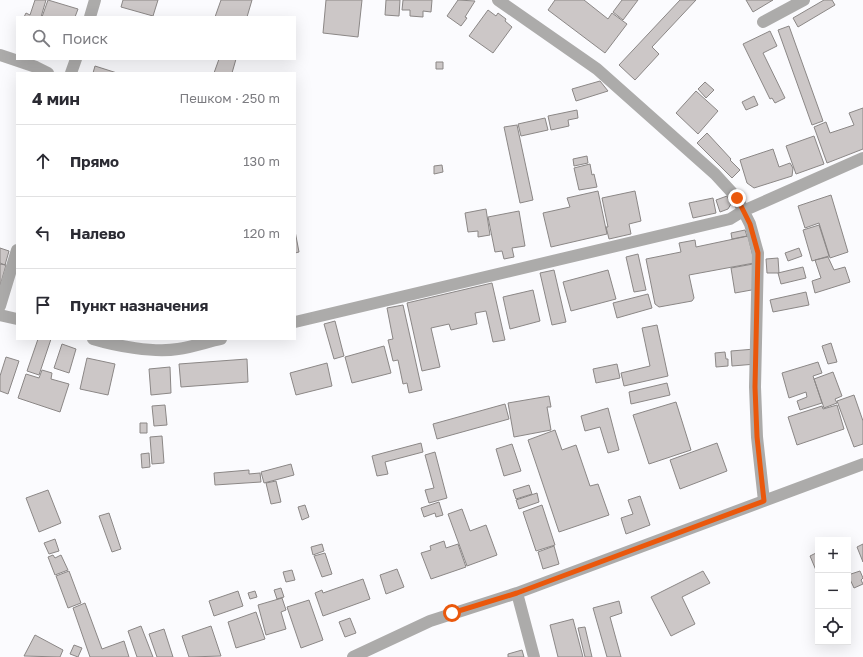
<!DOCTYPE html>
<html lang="ru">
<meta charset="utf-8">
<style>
body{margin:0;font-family:"Golos Text",sans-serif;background:#f7f7f7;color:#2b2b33}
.controls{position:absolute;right:12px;bottom:12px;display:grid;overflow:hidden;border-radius:0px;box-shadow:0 4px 16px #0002}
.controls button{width:36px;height:36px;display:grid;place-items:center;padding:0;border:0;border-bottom:1px solid #e1e1e2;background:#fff;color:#2b2b33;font:20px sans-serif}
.stop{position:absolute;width:12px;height:12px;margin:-9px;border:3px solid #ea580c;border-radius:50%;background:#fff}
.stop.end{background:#ea580c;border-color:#fff;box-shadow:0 1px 4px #0008}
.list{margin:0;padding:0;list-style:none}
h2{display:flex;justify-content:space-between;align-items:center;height:52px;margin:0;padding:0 16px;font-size:17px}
h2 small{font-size:13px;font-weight:400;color:#7c7c81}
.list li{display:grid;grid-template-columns:26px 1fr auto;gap:12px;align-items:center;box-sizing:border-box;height:72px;padding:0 16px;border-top:1px solid #e1e1e2}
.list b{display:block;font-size:15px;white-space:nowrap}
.list em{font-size:13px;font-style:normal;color:#7c7c81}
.icon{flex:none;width:22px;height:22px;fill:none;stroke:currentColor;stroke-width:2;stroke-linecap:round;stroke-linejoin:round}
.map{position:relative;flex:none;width:863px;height:657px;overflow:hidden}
.search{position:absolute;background:#fff;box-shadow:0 4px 16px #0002;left:16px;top:16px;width:280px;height:44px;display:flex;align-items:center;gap:10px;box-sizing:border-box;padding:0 14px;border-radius:0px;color:#7c7c81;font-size:15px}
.panel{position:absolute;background:#fff;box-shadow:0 4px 16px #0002;left:16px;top:72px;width:280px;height:268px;border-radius:0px}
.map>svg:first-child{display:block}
</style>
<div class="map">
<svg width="863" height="657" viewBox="0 0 863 657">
<rect width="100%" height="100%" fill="#fbfbfe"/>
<path fill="#ccc7c7" stroke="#8b8786" d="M35,0H46L41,17H24L26,13L30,15Z
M48,0L78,9L75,17H42Z
M123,0H158L153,16L121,7Z
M221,0H252L247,17H215Z
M326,0H362L358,37L323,33Z
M386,0H400L399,16L385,15Z
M403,0H432L431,12L423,11V17L410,16V10H402Z
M458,0L475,1L465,17L467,18L461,26L447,16Z
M555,0H584L608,19L612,13L627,24L605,53L548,10Z
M622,0H638L623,20L613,12Z
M680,0H696L652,47L659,54L635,80L619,65Z
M746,0H773L753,12Z
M824,0H832L835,5L798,27L793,18Z
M488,10L496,16L498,13L506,19L505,21L512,27L493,53L469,36Z
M789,26L823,121L812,125L778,30Z
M770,31L777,46L763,53L785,98L775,103L772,98L770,99L743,44Z
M219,59H236L232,73H214Z
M436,62H443V69H436Z
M95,66L117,73H93Z
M600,81L608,91L576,101L572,89Z
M705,82L714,90L706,98L698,89Z
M696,91L718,111L698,134L676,113Z
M754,96L758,105L746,110L742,102Z
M863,108V149L827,163L814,127L826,122L830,133L854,125L849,113Z
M577,110L578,118L568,120L569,126L551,130L548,116Z
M545,118L548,130L521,136L518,124Z
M517,125L533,200L520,203L504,127Z
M707,133L731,159L730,160L740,170L732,178L697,143Z
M814,136L824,164L796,174L786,146Z
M773,149L779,167L790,163L793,168L792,176L754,188L747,183L740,160Z
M587,156L588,163L574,166L573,159Z
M590,164L592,175L594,174L597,187L579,190L574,168Z
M442,165L443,172L434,174V166Z
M598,191L607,234L551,247L543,213L570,207L567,198Z
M635,191L641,221L629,224L631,234L609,239L606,227H608L602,198Z
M831,195L848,252L830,258L819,223L805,228L798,206Z
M727,196L731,204L728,209L720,212L716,200Z
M713,198L716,213L693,218L689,203Z
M486,209L490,235L478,237V231L468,232L465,213Z
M519,211L525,246L512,248L514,257L504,259L502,251L495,252L488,217Z
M819,225L829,256L812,261L803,230Z
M745,230L747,236L732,239L731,233Z
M295,231L299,252L295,253Z
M748,236L754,261V263L689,275L694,298L692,301L659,307L655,304L646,259L681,252L679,243L695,240L696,247Z
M0,248L9,251L5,265L0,263Z
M799,248L802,256L788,261L785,253Z
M638,254L646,290L634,292L626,257Z
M828,257L834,270L845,267L850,282L815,293L812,281L821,278L815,260Z
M778,258L779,273H767L766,259Z
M0,264L6,265L0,286Z
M753,264L757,289L735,293L731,268Z
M803,267L806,278L781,284L778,273Z
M554,270L566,322L552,325L540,273Z
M608,270L616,299L571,311L563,282Z
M492,283L505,340L493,342L486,311L475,313L477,324L451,330L449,324L431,328L440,367L422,371L407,303Z
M533,290L540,321L510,329L503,297Z
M806,292L809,305L773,312L770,300Z
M648,294L652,308L617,318L613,303Z
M403,305L422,390L409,393L407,383L403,384L398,360L393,361L388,340L393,339L387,308Z
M335,321L344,356L334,359L324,324Z
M657,325L668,376L624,386L621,373L650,366L642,328Z
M38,339H51L39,375L27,371Z
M831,343L837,362L828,364L822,346Z
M62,344L76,349L69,373L54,368Z
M384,346L391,373L352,383L345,357Z
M755,349L756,364L732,366L731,351Z
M725,352L726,359H728V366L716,367L715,353Z
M6,357L19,361L8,394L0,391V376Z
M87,358L115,364L108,395L80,389Z
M247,359L248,382L181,387L179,364Z
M818,362L822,373L813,376L822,403L800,410L797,401L807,397L806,392L789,398L782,373Z
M327,363L332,386L296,395L290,373Z
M617,364L620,378L596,383L593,369Z
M170,367L171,393L151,395L149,369Z
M42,370L52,373L51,379L69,384L60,412L18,398L26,374L39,378Z
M833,372L842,396L835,399L837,403L824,408L814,379Z
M667,383L670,395L631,404L629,392Z
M854,395L863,421V444L854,447L837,401Z
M549,396L551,407H547L551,430L514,437L508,403Z
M676,402L691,450L649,464L633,415Z
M505,404L509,419L437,439L433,424Z
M165,405L167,425L154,426L152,406Z
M837,405L844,429L797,445L788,417L822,406L823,409Z
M608,408L619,450L608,453L600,427L585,431L581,416Z
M140,423H147V433H140Z
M555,430L562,450L576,445L590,486L598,484L609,515L559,532L528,440Z
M162,436L164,463L152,464L150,437Z
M421,443L423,452L385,462L388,474L377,476L372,456Z
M717,443L727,471L680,489L670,460Z
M512,444L521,471L504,476L496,449Z
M435,452L447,498L429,503L425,490L434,488L425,455Z
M149,453L150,467L142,468L141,454Z
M291,464L294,475L264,483L261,472Z
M249,470V474L260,473L261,482L215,485L214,473Z
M276,481L281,502L271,504L266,483Z
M529,485L532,494L516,499L513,490Z
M48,490L61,523L39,532L26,498Z
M537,493L539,502L519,509L516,500Z
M640,496L650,525L626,534L621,518L633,514L628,500Z
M439,502L443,515L436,517L435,513L424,517L421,508Z
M305,505L309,517L302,520L298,507Z
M542,505L555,545L536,551L523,512Z
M462,509L470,531L486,525L497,555L467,566L448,514Z
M109,513L121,549L112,552L99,516Z
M55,539L59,551L49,554L44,543Z
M444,541L446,548L458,544L466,567L431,579L421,553L431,550L430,546Z
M322,544L324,551L313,555L311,547Z
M863,544V562L857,547Z
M554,546L559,564L543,569L538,552Z
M818,552V575L810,556Z
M325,553L332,574L322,577L314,556Z
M53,555L55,558L61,555L68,570L55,575L48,557Z
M397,569L404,587L386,594L380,575Z
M292,570L295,580L286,582L283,572Z
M69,571L81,603L68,608L56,576Z
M703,571L710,583L682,597L695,624L671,636L651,597Z
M860,571L863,578L861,580L863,584L854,588L848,575Z
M363,579L370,599L323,616L315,593L322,590L323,593Z
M281,588L284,597L277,599L274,590Z
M238,591L243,606L214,616L209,601Z
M255,591L257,597L250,599L248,593Z
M282,598L286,610L281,612L286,629L266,635L258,605Z
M309,600L323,640L301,648L287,607Z
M619,601L622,613L610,617L621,657H607L593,608Z
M85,603L102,649L124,641L129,657H90L73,608Z
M256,612L265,639L236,648L228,622Z
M350,618L356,633L345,637L339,622Z
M573,619L583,657H558L550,625Z
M141,626L153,657H137L128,631Z
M211,626L221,656L189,657L182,636Z
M585,627L592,657H585L578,628Z
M164,629L173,657H157L149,634Z
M35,635L63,650L60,657L24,656Z
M74,645L82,648L78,657L70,654Z
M522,650L524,657H508V654Z"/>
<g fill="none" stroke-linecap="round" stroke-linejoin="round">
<path stroke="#acabaa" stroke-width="12" d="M498,0L597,69L715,174L737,198L750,224L758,253L755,387L757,437L764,501
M90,17L95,0
M763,22L804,0
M0,55L36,67L48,73
M71,73L76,59
M0,306L17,250
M0,315L17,319
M295,322L730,219L743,211L863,158
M93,339C116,346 154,353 178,349C192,347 207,342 221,339
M517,593L534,657
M353,657L430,621L517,593L863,464"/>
</g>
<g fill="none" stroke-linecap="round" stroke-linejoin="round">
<path stroke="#ea580c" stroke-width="5" d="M452,613L517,593L764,501L757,437L755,387L758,253L750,224L737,198"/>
</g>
</svg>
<div class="controls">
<button>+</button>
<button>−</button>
<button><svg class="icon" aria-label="locate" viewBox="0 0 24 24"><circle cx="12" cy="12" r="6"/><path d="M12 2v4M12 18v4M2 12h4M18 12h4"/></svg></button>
</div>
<div class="stop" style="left:452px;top:613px"></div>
<div class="stop end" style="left:737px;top:198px"></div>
<div class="search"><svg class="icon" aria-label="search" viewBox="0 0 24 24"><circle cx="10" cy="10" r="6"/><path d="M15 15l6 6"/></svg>Поиск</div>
<section class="panel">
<h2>4 мин<small>Пешком · 250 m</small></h2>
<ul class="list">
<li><svg class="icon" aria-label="ahead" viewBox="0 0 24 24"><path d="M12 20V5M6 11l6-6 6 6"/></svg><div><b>Прямо</b></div><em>130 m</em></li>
<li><svg class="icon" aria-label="left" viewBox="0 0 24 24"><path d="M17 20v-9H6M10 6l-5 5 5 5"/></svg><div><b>Налево</b></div><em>120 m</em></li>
<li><svg class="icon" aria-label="arrive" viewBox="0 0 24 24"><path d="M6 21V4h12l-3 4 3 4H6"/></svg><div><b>Пункт назначения</b></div></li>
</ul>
</section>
</div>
